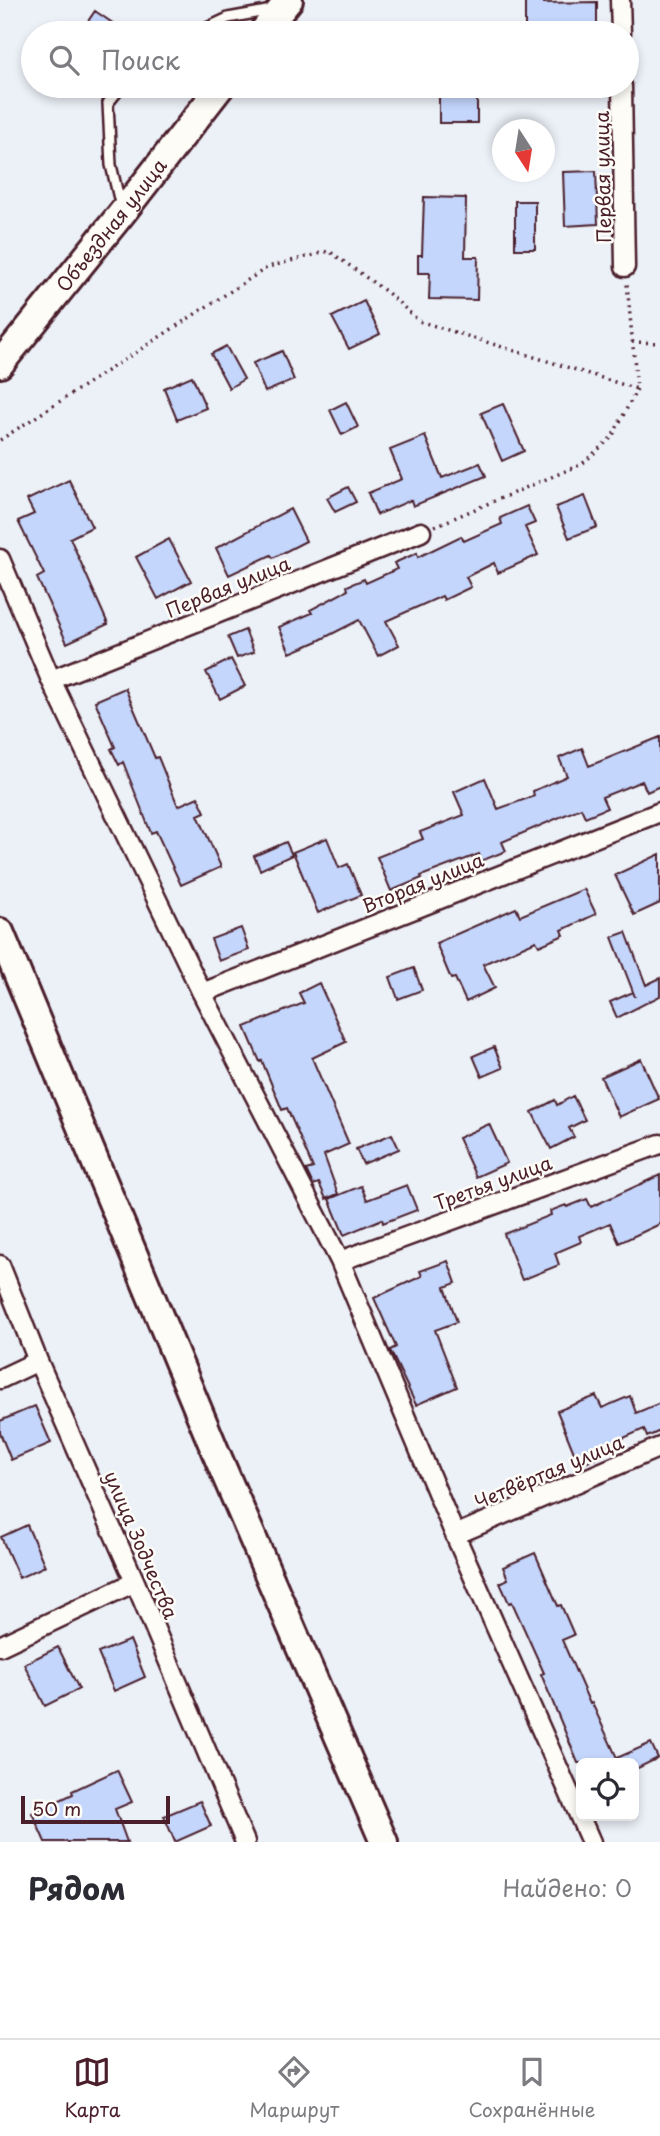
<!DOCTYPE html>
<html lang="ru">
<meta charset="utf-8">
<style>
body{margin:0;font-family:"Playpen Sans",sans-serif;background:#f2f2f3;color:#2b2b33}
.controls{position:absolute;right:21px;bottom:21px;display:grid;overflow:hidden;border-radius:10px;box-shadow:0 4px 10px #0003}
.controls button{width:63px;height:63px;display:grid;place-items:center;padding:0;border:0;border-bottom:2px solid #e1e1e2;background:#fff;color:#2b2b33;font:35px sans-serif}
.compass{position:absolute;left:492px;top:119px;width:63px;height:63px;border-radius:50%;background:#fff;box-shadow:0 4px 10px #0003;rotate:168deg}
.scale{position:absolute;left:21px;bottom:18px;width:149px;box-sizing:border-box;padding-left:7px;border:4px solid #4a1f2b;border-top:0;font-size:19px;line-height:24px;white-space:nowrap;color:#4a1f2b;-webkit-text-stroke:5px #fdfcf7;paint-order:stroke}
.list{margin:0;padding:0;list-style:none}
h2{display:flex;justify-content:space-between;align-items:center;height:91px;margin:0;padding:0 28px;font-size:30px}
h2 small{font-size:23px;font-weight:400;color:#7c7c81}
.icon{flex:none;width:38px;height:38px;fill:none;stroke:currentColor;stroke-width:2;stroke-linecap:round;stroke-linejoin:round}
.map{position:relative;flex:none;width:660px;height:1842px;overflow:hidden}
.search{position:absolute;background:#fff;box-shadow:0 4px 10px #0003;left:21px;right:21px;top:21px;height:77px;display:flex;align-items:center;gap:18px;box-sizing:border-box;padding:0 24px;border-radius:38px;color:#7c7c81;font-size:26px}
.sheet{height:196px;background:#fff}
nav{display:flex;justify-content:space-around;align-items:center;box-sizing:border-box;height:98px;border-top:2px solid #e1e1e2;background:#fff;font-size:19px;color:#7c7c81}
nav a{display:grid;justify-items:center;gap:4px}
nav .on{color:#4a1f2b}
.map>svg:first-child{display:block}
</style>
<div class="map">
<svg width="660" height="1842" viewBox="0 0 660 1842">
<rect width="100%" height="100%" fill="#ecf1f8"/>
<filter id="ink" filterUnits="userSpaceOnUse"><feTurbulence type="fractalNoise" baseFrequency=".0143" numOctaves="2"/><feDisplacementMap in="SourceGraphic" scale="14" xChannelSelector="R" yChannelSelector="G"/><feConvolveMatrix kernelMatrix="1 2 1 2 8 2 1 2 1" color-interpolation-filters="sRGB"/></filter>
<g filter="url(#ink)">
<path fill="#c4d6fc" stroke="#4a1f2b" stroke-width="2" d="M525,0H544V3L597,2V33H525Z
M95,11L114,24L107,33H80Z
M439,86H477V123H439Z
M596,171L598,224L565,226L563,172Z
M424,197L466,198L465,257H478L477,300L429,299L430,273H418V255H422Z
M515,201H535V249H515Z
M364,301L380,334L349,349L332,317Z
M226,346L244,379L229,388L211,354Z
M282,351L294,380L265,392L253,363Z
M192,376L206,408L177,420L164,388Z
M346,402L358,427L342,435L330,410Z
M503,404L524,451L502,461L481,413Z
M425,436L442,478L480,463L486,476L413,506L411,500L377,515L368,493L402,479L390,450Z
M69,480L92,527L70,538L108,624L67,643L37,578L44,574L18,521L34,514L27,500Z
M348,487L356,502L335,512L327,498Z
M585,496L597,527L569,538L556,507Z
M527,506L535,523L525,527L538,555L498,573L494,563L466,577L471,587L444,600L442,596L386,621L399,645L378,656L359,620L318,641L290,653L279,627L312,613L310,610L348,590L347,586L364,579L366,583L397,569L394,563L417,553L418,557L461,536L464,541L502,524L500,518Z
M290,509L306,541L273,558L271,555L229,575L216,548Z
M169,539L191,581L158,599L136,557Z
M245,630L254,652L237,658L228,637Z
M231,659L245,686L220,699L206,672Z
M125,688L155,758L158,757L178,806L198,797L205,812L198,815L221,867L181,885L156,831L151,833L123,762L119,765L111,749L115,747L95,701Z
M660,737V786L647,792L642,781L602,797L607,808L585,817L581,808L502,842L506,851L481,861L479,854L421,876L422,878L391,891L377,857L423,839L420,832L464,815L454,792L485,778L498,809L534,796L533,791L567,776L559,758L582,748L589,766Z
M327,838L339,868L348,864L361,895L318,913L293,852Z
M286,842L292,855L260,870L254,856Z
M660,854V903L634,915L615,875Z
M584,889L596,914L562,930L564,935L539,946L536,941L483,964L495,988L466,1002L455,978L451,979L436,943L516,908L520,916Z
M241,928L249,950L219,961L211,939Z
M626,932L646,985L660,978V996L617,1018L610,1002L633,992L635,997L612,937Z
M414,968L422,990L398,999L390,977Z
M319,983L346,1042L312,1058L349,1144L324,1155L338,1194L326,1199L319,1183L313,1185L306,1170L313,1168L287,1108L282,1110L262,1061L260,1062L245,1027L304,1003L299,993Z
M494,1047L503,1068L482,1077L473,1056Z
M641,1059L659,1099L619,1117L601,1077Z
M573,1096L585,1120L569,1128L574,1137L551,1149L532,1112L555,1100L557,1105Z
M489,1124L507,1163L476,1177L458,1138Z
M392,1134L399,1149L363,1164L356,1149Z
M660,1175V1224L619,1243L610,1223L579,1236L581,1242L555,1253L559,1265L522,1280L504,1234L551,1215L550,1211L566,1205L567,1207L587,1199L591,1207Z
M407,1185L417,1210L383,1223L382,1219L344,1235L329,1199L361,1186L367,1200Z
M448,1261L456,1283L445,1287L457,1322L435,1330L457,1387L416,1405L390,1350L396,1347L374,1298L422,1276L420,1271Z
M596,1396L602,1408L630,1396L636,1413L660,1403V1431L647,1437L644,1429L596,1450L599,1457L579,1465L557,1411Z
M35,1406L51,1443L11,1460L0,1433V1421Z
M27,1525L45,1566L19,1578L1,1537Z
M535,1553L558,1606L561,1605L574,1635L562,1640L590,1704L592,1703L617,1758L651,1743L658,1758L634,1770V1763H578L541,1674L544,1673L512,1602L509,1603L500,1583L508,1579L503,1567Z
M130,1640L145,1677L114,1691L98,1653Z
M58,1647L79,1689L45,1706L24,1664Z
M117,1770L132,1802L115,1809L127,1842H45L32,1813L73,1794L72,1791Z
M200,1801L211,1826L175,1842L164,1816Z"/>
<g fill="none" stroke-linecap="round" stroke-linejoin="round">
<g stroke="#4a1f2b" stroke-width="14">
<path id="service" d="M196,33L228,18L272,10
M121,207L111,165L108,103L122,86"/>
</g>
<g stroke="#4a1f2b" stroke-width="23">
<path id="minor" d="M620,0L621,33
M622,86L625,267
M0,559L51,680L202,993L340,1261L455,1535L591,1842
M51,680L421,532
M202,993L660,812
M340,1261L660,1144
M0,1265L38,1361L135,1582L245,1842
M0,1379L38,1361
M455,1535L660,1447
M0,1646L135,1582"/>
</g>
<g stroke="#4a1f2b" stroke-width="32">
<g id="secondary">
<path d="M262,33L289,0"/>
<path id="s1" d="M0,364L122,213L221,86"/>
<path d="M0,932L216,1453L384,1842"/>
</g>
</g>
<path stroke="#4a1f2b" stroke-width="3.5" stroke-dasharray="2 5" stroke-linecap="butt" d="M632,342L660,343
M0,440L268,267L329,251L388,293L419,321L637,389
M435,526L582,464L612,437L637,389L627,284"/>
<use href="#service" stroke="#fdfcf7" stroke-width="9"/>
<use href="#minor" stroke="#fdfcf7" stroke-width="18"/>
<use href="#secondary" stroke="#fdfcf7" stroke-width="26"/>
</g>
</g>
<g text-anchor="middle" stroke-width="5" stroke-linejoin="round" paint-order="stroke">
<g font-size="19" fill="#4a1f2b" stroke="#fdfcf7">
<text transform="translate(603 177) rotate(-91)" y="7">Первая улица</text>
<text dy="7" stroke="none"><textPath href="#s1" startOffset="178">Объездная улица</textPath></text>
<text transform="translate(228 587) rotate(-22)" y="7">Первая улица</text>
<text transform="translate(423 883) rotate(-22)" y="7">Вторая улица</text>
<text transform="translate(493 1183) rotate(-20)" y="7">Третья улица</text>
<text transform="translate(549 1472) rotate(-23)" y="7">Четвёртая улица</text>
<text transform="translate(141 1545) rotate(67)" y="7">улица Зодчества</text>
</g>
</g>
</svg>
<div class="controls">
<button><svg class="icon" aria-label="locate" viewBox="0 0 24 24"><circle cx="12" cy="12" r="6"/><path d="M12 2v4M12 18v4M2 12h4M18 12h4"/></svg></button>
</div>
<svg class="compass" viewBox="-18 -18 36 36"><path d="M0-13l5 13h-10z" fill="#e53935"/><path d="M0 13l5-13h-10z" fill="#7c7c81"/></svg>
<div class="scale">50 m</div>
<div class="search"><svg class="icon" aria-label="search" viewBox="0 0 24 24"><circle cx="10" cy="10" r="6"/><path d="M15 15l6 6"/></svg>Поиск</div>
</div>
<section class="sheet">
<h2>Рядом<small>Найдено: 0</small></h2>
<ul class="list">
</ul>
</section>
<nav>
<a class="on"><svg class="icon" aria-label="map" viewBox="0 0 24 24"><path d="M3 6l6-2 6 2 6-2v14l-6 2-6-2-6 2zM9 4v14M15 6v14"/></svg>Карта</a>
<a><svg class="icon" aria-label="directions" viewBox="0 0 24 24"><path d="M12 3l9 9-9 9-9-9zM9 14v-3h6M13 9l2 2-2 2"/></svg>Маршрут</a>
<a><svg class="icon" aria-label="saved" viewBox="0 0 24 24"><path d="M7 4h10v16l-5-4-5 4z"/></svg>Сохранённые</a>
</nav>
